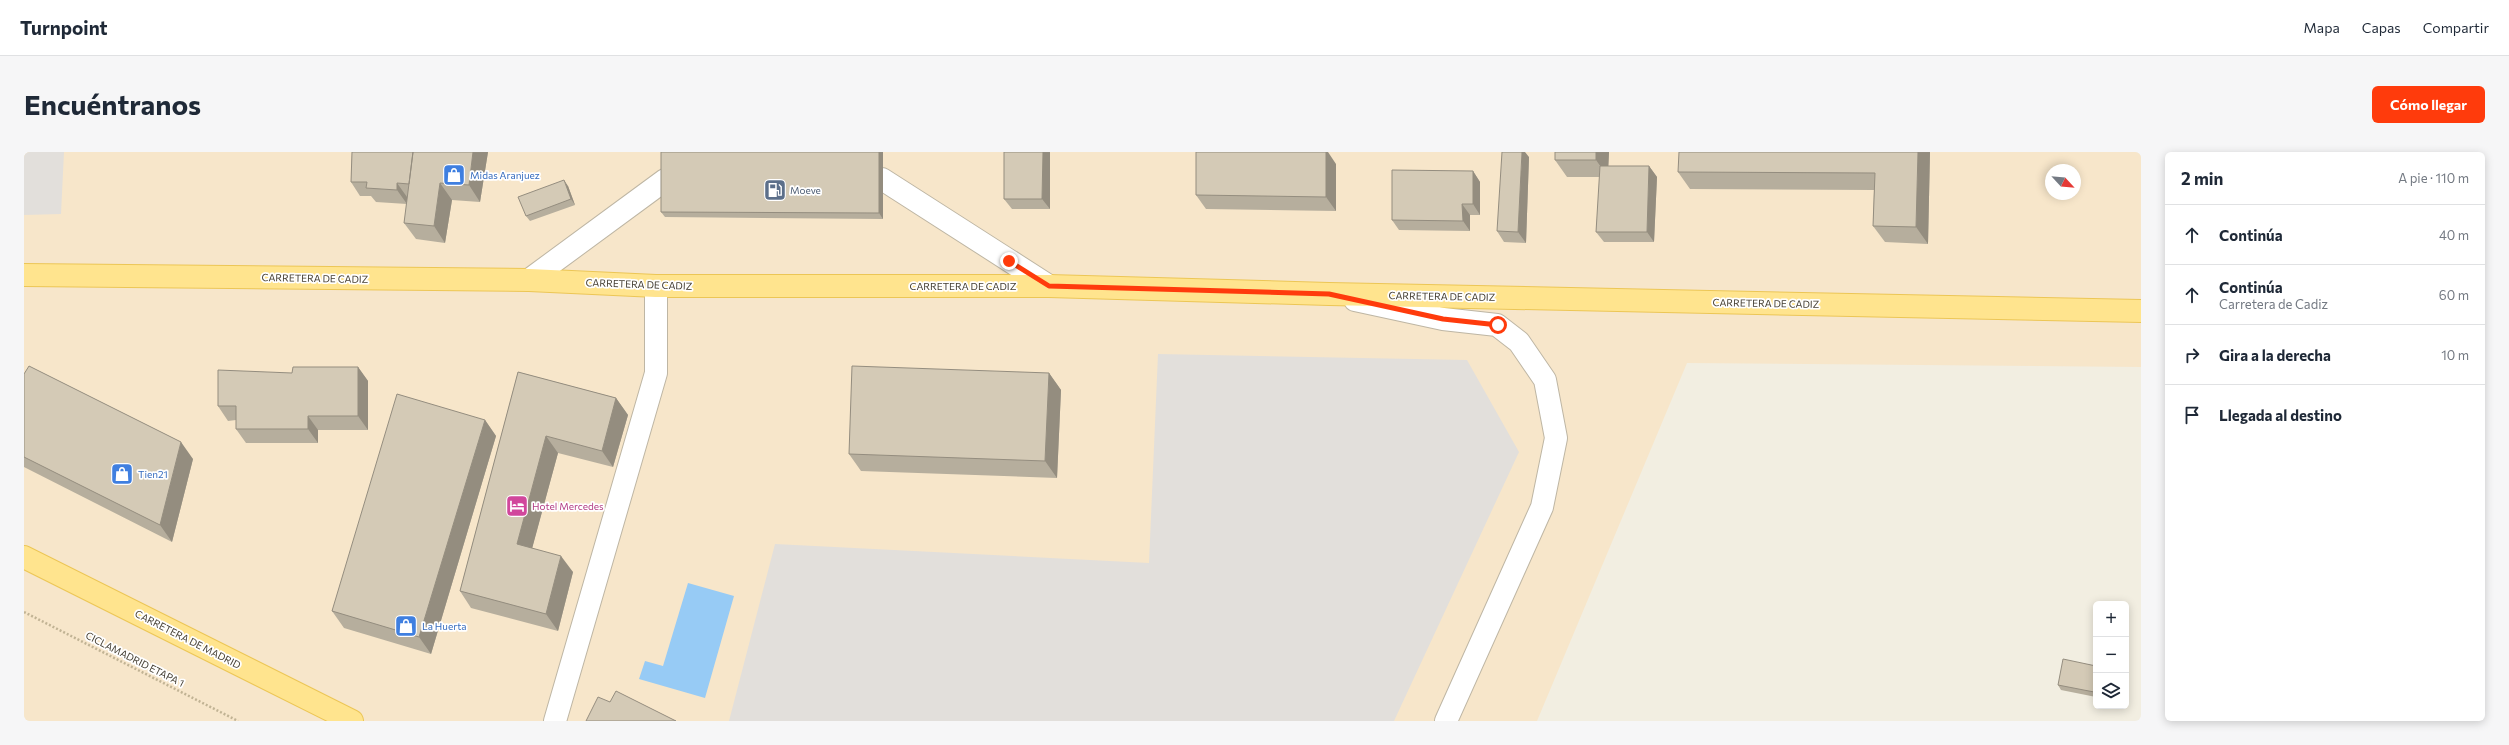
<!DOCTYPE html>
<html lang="es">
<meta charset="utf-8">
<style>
body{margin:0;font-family:Commissioner,sans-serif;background:#f6f6f7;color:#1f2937}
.controls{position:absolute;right:12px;bottom:12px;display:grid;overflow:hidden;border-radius:6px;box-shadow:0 2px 10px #0003}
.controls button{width:36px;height:36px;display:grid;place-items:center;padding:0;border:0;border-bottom:1px solid #e0e1e3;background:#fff;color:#1f2937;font:20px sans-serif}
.compass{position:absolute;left:2021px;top:12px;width:36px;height:36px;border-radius:50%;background:#fff;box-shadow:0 2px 10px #0003;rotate:116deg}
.stop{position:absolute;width:12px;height:12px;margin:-9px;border:3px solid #ff3b0c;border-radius:50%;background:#fff}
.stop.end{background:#ff3b0c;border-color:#fff;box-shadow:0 1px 4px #0008}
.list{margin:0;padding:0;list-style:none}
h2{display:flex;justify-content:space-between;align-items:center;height:52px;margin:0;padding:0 16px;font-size:17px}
h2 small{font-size:13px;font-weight:400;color:#747a83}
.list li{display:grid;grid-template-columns:26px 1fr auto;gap:12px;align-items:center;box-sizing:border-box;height:60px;padding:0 16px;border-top:1px solid #e0e1e3}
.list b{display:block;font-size:15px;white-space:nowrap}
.list p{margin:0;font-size:13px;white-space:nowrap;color:#747a83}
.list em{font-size:13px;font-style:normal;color:#747a83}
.icon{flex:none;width:22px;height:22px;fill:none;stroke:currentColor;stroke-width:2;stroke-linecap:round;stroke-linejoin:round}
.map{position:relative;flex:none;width:2117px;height:569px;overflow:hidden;border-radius:6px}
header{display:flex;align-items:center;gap:24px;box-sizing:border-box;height:56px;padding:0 20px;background:#fff;border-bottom:1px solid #e0e1e3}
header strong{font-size:19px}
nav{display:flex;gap:22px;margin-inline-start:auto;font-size:14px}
.intro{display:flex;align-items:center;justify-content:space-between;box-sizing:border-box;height:96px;padding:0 24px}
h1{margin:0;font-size:28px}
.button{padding:10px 18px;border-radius:6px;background:#ff3b0c;color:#fff;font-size:14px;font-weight:700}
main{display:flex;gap:24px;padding:0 24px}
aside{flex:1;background:#fff;border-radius:6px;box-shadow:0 2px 10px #0003}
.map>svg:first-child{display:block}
</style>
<header>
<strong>Turnpoint</strong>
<nav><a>Mapa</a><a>Capas</a><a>Compartir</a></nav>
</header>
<div class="intro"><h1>Encuéntranos</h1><a class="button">Cómo llegar</a></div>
<main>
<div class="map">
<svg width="2117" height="569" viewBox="0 0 2117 569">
<rect width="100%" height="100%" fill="#f2eee1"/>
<path fill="#f7e6ca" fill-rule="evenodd" d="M0,0H2117V215L1663,211L1513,569H0ZM2027,18H2051V42H2027Z"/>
<path fill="#e2dfdb" d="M0,0H40L37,62L0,63Z
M1134,202L1443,208L1495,300L1370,569H705L751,392L1125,411Z"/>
<path fill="#97cbf5" d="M664,431L710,444L681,546L615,527L621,509L639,514Z"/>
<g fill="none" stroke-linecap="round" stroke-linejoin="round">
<g stroke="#beb6a4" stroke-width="24">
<path id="minor" d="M858,27L1025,134
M505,128L641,28
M1331,148L1419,167L1473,173L1495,190L1521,228L1532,286L1518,355L1422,569
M531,569L632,221V134"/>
</g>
<g stroke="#ecc656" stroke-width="24">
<path id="major" d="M0,123L505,128L632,134H1025L1305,142L2117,159
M0,405L328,569"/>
</g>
<path stroke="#c1b394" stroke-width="2.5" stroke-dasharray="2 2" stroke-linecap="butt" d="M0,460L214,569"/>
<use href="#minor" stroke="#fff" stroke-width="22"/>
<use href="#major" stroke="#ffe48e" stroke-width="22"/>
</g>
<path fill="#b6ae9d" d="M328,0H464L456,50L428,48L421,91L392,87L380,71L383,52L352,50L347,44H336L327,30Z
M637,0H859V67L641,65L637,60Z
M980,0H1026V57H988L980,47Z
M1531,0H1585L1584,14H1625L1633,25L1630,90H1580L1572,80L1576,25H1543L1531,8Z
M1906,0L1904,92L1861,90L1849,74L1850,38L1666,37L1654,20Z
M1505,5L1502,91L1480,90L1473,79Z
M1312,12V59L1182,57L1172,43Z
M1449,19L1456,30V63H1446V79L1375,78L1368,68Z
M544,34L551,53L506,69L502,64Z
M334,215L344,229V278H294V291H222L212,277V268L204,269L194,254L268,221Z
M494,220L592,246L604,263L589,315L534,301L508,396L549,420L534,479L447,456L436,439Z
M1025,221L1037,238L1033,326L837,319L825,302Z
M0,222L169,307L148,390L0,315Z
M461,268L472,284L407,502L320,476L308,459Z
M2072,514V545L2037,538L2034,533Z"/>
<path fill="#948d7f" d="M449,0H464L456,50L445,33Z
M855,0H859V67L855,61Z
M1019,0H1026V57L1018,47Z
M1302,0H1304L1312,12V59L1302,45Z
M1498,0H1501L1505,5L1502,91L1494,80Z
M1572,0H1585L1584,25L1572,8Z
M1894,0H1906L1904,92L1892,75Z
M1625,14L1633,25L1630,90L1623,80Z
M1449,19L1456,30V63L1449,52Z
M540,28L544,34L551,53L547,47Z
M373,31L383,45V52L373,38Z
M416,31L428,48L421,91L410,74Z
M1438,52L1446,63V79L1439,69Z
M334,215L344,229V278L334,264Z
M1025,221L1037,238L1033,326L1021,309Z
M592,246L604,263L589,315L578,299Z
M284,264L294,278V291L284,277Z
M461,268L472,284L407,502L395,485Z
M522,284L534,301L505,408L493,392Z
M157,290L169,307L148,390L136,373Z
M537,404L549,420L534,479L522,462Z
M2072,530V543L2070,540Z"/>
<path fill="#d4cab6" stroke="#948d7f" d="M328,0H389L385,32L373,31V38L342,36L343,30H327Z
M389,0H449L445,33L416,31L410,74L380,71Z
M637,0H855V61L637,60Z
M980,0H1019L1018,47H980Z
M1172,0H1302V45L1172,43Z
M1478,0H1498L1494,80L1473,79Z
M1531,0H1572V8H1531Z
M1655,0H1894L1892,75L1849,74L1851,21L1654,20Z
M1576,14H1625L1623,80H1572Z
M1368,18L1449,19V52H1438L1439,69L1368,68Z
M540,28L547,47L502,64L494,45Z
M5,214L157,290L136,373L0,305V222Z
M828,214L1025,221L1021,309L825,302Z
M269,215H334V264H284V277H212V254H194V218L268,221Z
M494,220L592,246L578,299L522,284L493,392L537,404L522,462L436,439Z
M373,242L461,268L395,485L308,459Z
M2039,507L2072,514V530L2070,540L2034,533Z
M592,539L652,569H562L574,545L586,550Z"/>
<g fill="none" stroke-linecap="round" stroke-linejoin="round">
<path stroke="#ff3b0c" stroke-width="5" d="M985,109L1025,134L1305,142L1419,167L1474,173"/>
</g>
<defs>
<g id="shop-square" transform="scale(1.15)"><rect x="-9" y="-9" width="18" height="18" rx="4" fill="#3f7fe0" stroke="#fff"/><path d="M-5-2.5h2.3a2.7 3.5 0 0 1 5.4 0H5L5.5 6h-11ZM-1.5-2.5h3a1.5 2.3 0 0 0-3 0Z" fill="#fff"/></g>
<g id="fuel-square" transform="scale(1.15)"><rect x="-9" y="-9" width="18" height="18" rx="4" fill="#5c6f8a" stroke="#fff"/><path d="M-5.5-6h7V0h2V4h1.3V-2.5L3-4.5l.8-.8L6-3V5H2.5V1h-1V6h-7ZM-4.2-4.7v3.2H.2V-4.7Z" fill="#fff"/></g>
<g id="hotel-square" transform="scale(1.15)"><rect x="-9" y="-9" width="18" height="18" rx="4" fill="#d1479c" stroke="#fff"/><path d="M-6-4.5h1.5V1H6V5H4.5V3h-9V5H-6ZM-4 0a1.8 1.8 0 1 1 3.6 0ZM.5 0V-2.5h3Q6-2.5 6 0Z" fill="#fff"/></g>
</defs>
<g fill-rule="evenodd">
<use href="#shop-square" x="430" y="23"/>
<use href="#fuel-square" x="751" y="38"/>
<use href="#shop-square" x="98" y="322"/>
<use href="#hotel-square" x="493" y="354"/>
<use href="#shop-square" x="382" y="474"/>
</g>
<g text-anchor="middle" stroke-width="3.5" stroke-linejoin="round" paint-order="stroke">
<g font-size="10" fill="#366cbe" stroke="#fff" text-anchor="start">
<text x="446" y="27">Midas Aranjuez</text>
<text x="114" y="326">Tien21</text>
<text x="398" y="478">La Huerta</text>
</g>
<g font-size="10" fill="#4e5e75" stroke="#fff" text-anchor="start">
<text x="766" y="42">Moeve</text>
</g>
<g font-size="10" fill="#443e32" stroke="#fff">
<text transform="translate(291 126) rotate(1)" y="4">CARRETERA DE CADIZ</text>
<text transform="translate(615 132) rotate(2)" y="4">CARRETERA DE CADIZ</text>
<text x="939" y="138">CARRETERA DE CADIZ</text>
<text transform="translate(1418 144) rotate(1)" y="4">CARRETERA DE CADIZ</text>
<text transform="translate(1742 151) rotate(1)" y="4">CARRETERA DE CADIZ</text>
<text transform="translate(164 487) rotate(27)" y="4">CARRETERA DE MADRID</text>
<text transform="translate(111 507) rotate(27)" y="4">CICLAMADRID ETAPA 1</text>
</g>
<g font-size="10" fill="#b23c85" stroke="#fff" text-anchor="start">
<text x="508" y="358">Hotel Mercedes</text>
</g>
</g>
</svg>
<div class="controls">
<button>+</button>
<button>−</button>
<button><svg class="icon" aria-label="layers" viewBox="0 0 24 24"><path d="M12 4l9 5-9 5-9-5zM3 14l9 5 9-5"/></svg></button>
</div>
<svg class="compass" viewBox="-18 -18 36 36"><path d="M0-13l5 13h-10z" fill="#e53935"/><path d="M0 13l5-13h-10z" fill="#747a83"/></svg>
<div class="stop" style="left:1474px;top:173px"></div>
<div class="stop end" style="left:985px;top:109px"></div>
</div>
<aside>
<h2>2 min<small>A pie · 110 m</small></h2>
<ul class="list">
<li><svg class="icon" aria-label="ahead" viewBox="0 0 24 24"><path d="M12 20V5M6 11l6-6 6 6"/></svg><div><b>Continúa</b></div><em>40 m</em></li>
<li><svg class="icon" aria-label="ahead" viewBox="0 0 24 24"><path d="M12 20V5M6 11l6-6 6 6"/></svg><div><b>Continúa</b><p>Carretera de Cadiz</p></div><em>60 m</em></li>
<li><svg class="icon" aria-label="right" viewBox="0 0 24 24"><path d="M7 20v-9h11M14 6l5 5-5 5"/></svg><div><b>Gira a la derecha</b></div><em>10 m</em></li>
<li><svg class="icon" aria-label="arrive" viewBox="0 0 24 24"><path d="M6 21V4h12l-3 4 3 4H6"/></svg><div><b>Llegada al destino</b></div></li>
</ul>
</aside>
</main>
